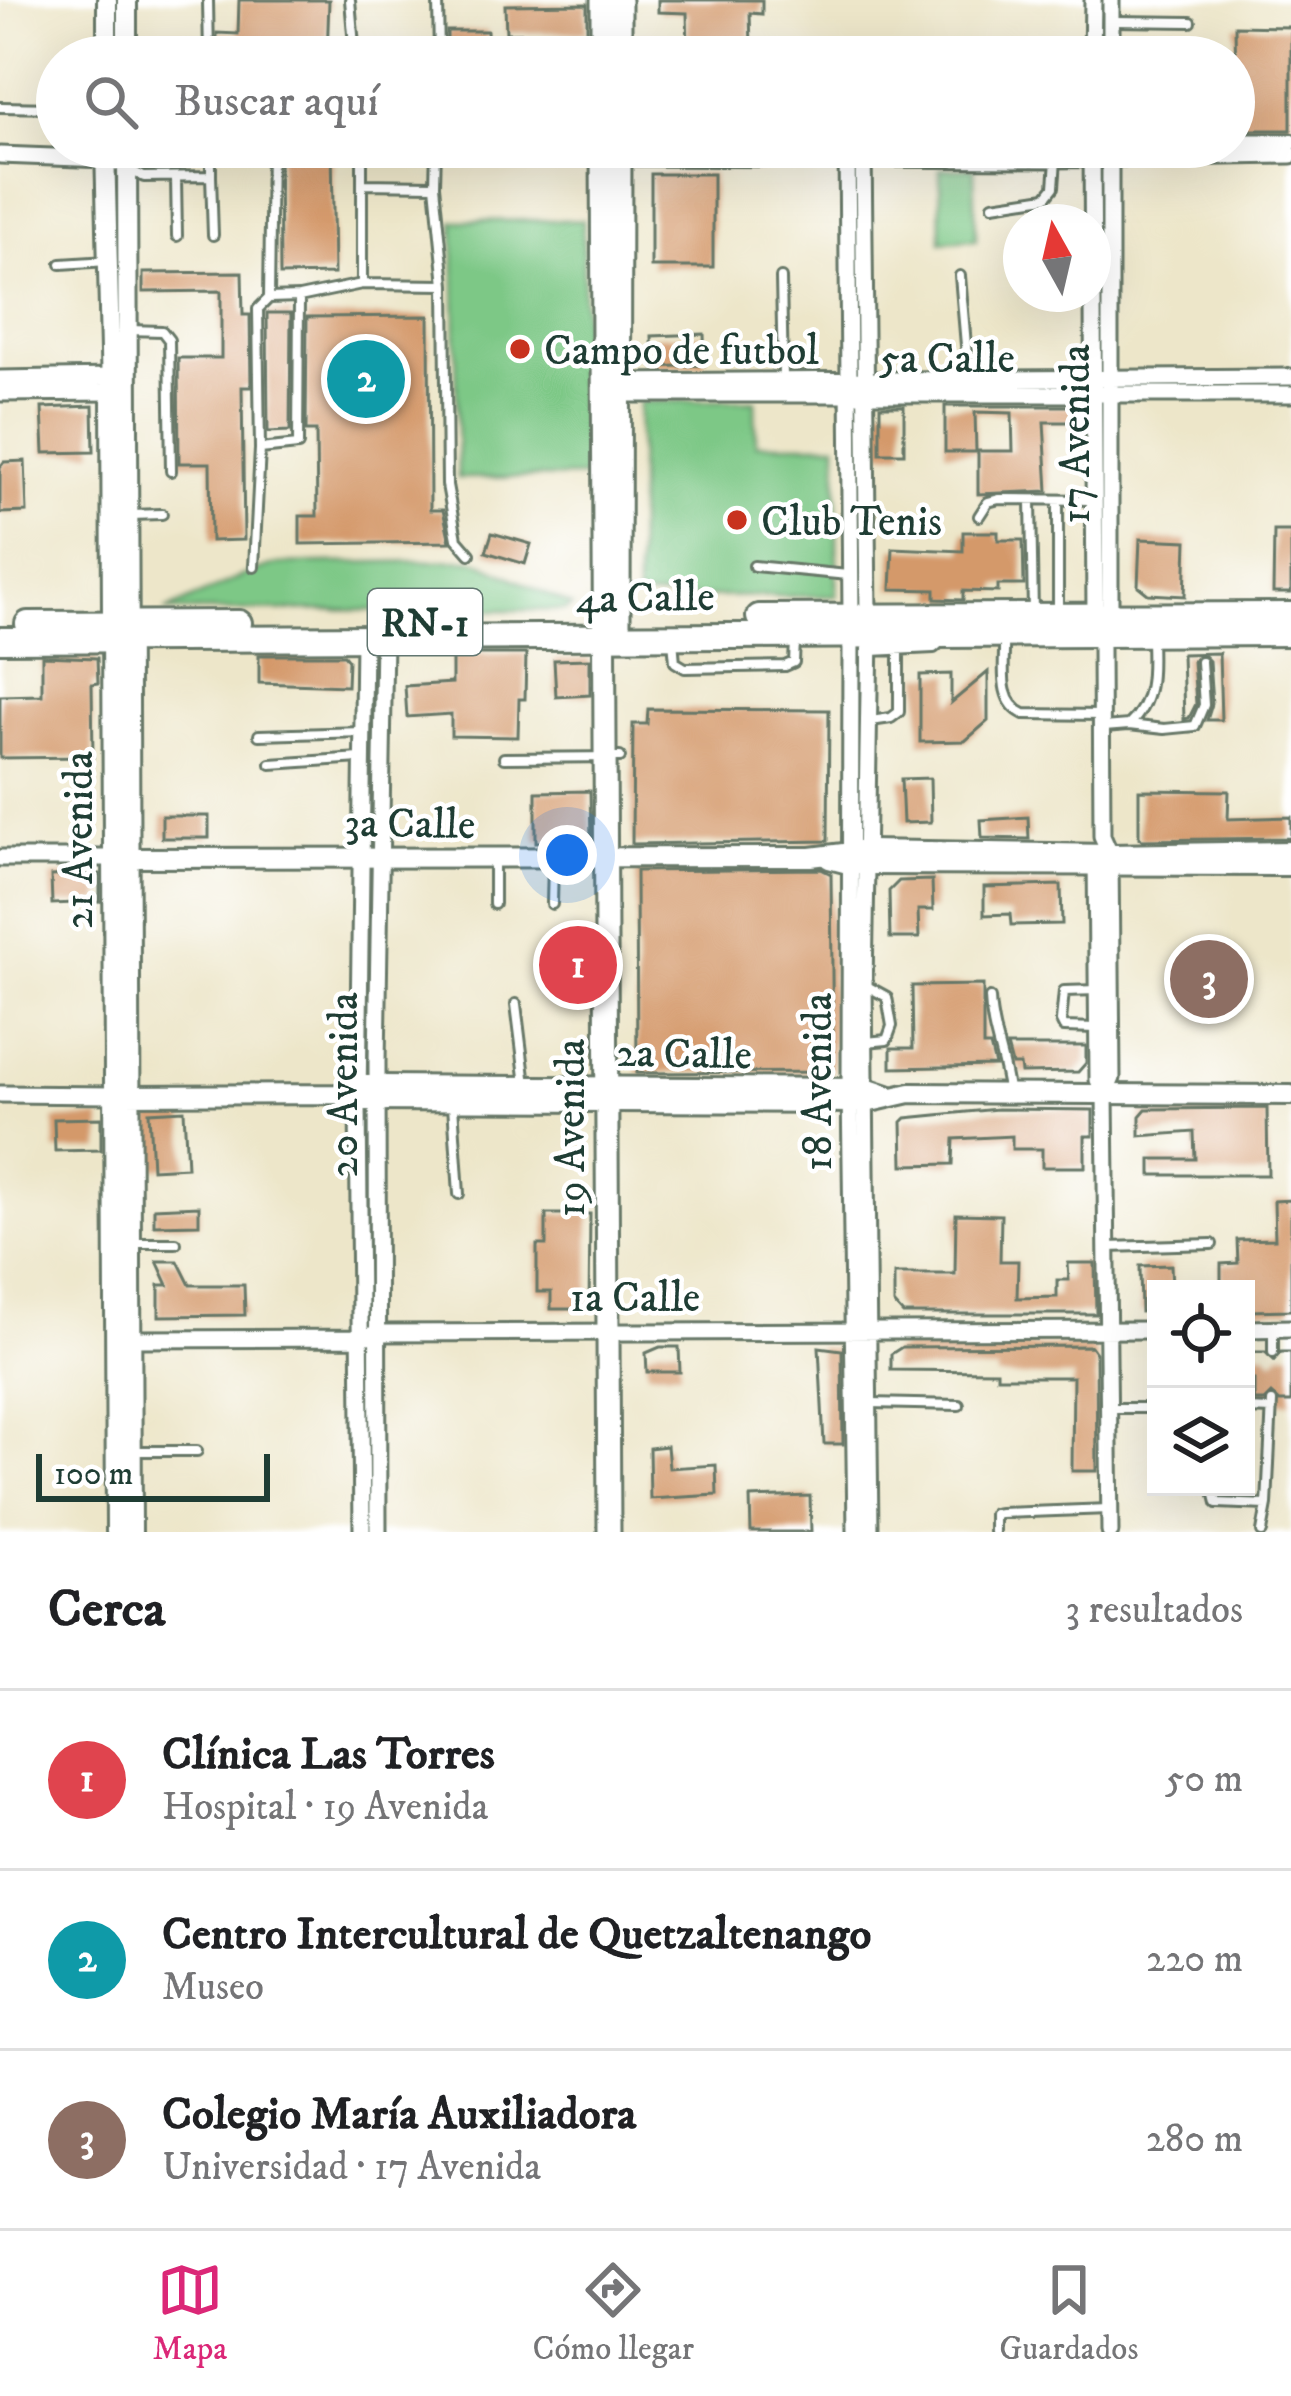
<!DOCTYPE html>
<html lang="es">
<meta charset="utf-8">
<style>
body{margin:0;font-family:"IM FELL DW Pica",serif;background:#f2f2f2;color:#202124}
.controls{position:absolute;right:36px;bottom:36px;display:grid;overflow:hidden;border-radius:0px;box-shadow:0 12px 48px #0002}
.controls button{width:108px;height:108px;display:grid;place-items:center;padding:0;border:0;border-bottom:3px solid #e0e0e0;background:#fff;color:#202124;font:60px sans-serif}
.compass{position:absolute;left:1003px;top:204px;width:108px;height:108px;border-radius:50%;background:#fff;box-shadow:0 12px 48px #0002;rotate:352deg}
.scale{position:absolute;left:36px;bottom:30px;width:234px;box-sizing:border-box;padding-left:12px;border:6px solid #1f3d34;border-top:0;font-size:33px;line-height:42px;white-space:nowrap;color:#1f3d34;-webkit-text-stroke:9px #fff;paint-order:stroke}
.you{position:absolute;left:567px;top:855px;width:42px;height:42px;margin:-30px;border:9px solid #fff;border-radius:50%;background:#1a73e8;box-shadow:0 0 0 18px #1a73e833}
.badge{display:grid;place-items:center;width:78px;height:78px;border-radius:50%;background:#db2777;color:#fff;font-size:39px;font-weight:700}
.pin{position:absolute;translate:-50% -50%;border:6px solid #fff;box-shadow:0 3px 12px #0006}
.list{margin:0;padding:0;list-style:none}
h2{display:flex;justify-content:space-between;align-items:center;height:156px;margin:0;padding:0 48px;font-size:51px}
h2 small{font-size:39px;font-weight:400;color:#757577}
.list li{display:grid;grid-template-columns:78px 1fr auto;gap:36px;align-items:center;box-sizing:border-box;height:180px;padding:0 48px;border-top:3px solid #e0e0e0}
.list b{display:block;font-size:45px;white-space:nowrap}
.list p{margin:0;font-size:39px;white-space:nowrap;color:#757577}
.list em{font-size:39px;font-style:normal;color:#757577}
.icon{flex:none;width:66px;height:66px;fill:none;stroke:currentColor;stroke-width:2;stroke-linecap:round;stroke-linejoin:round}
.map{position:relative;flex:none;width:1291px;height:1532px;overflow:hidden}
.search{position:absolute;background:#fff;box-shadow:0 12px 48px #0002;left:36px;right:36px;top:36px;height:132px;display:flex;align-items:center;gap:30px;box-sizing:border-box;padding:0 42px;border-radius:66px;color:#757577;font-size:45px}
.sheet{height:696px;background:#fff}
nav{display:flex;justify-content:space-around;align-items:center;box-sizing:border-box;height:168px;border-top:3px solid #e0e0e0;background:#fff;font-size:33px;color:#757577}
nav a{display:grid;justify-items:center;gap:6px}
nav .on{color:#db2777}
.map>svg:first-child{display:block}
</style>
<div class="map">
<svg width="1291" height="1532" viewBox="0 0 1291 1532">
<rect width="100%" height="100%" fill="#fff"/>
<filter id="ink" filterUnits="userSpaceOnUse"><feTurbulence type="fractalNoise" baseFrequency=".00833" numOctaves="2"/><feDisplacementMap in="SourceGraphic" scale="24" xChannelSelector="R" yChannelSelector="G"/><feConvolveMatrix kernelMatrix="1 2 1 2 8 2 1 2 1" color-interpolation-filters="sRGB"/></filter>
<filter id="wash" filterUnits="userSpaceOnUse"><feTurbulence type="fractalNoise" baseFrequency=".004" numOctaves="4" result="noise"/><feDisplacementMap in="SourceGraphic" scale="48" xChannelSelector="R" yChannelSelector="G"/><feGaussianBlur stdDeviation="2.7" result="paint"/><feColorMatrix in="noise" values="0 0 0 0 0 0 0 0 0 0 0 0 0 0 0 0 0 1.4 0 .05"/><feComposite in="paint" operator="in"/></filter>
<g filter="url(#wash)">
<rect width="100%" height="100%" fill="#ede6c9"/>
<path fill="#7dc886" stroke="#4e825d" stroke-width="3" d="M974,168L976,240L941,242L940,169Z
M583,220L584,477L458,478L454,221Z
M755,400L756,444H837V596L637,597L639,402Z
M475,560L572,606L566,610L165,611L250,573L279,564Z"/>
<g id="blocks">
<path fill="#d4996b" d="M239,0H329L327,57L217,56V33L238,34Z
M658,0H762V14L750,13L751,46L688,49L687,13L658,12Z
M587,4V32L506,33L505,5Z
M1235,26L1291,27V130H1237Z
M447,31H487L488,57H447Z
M279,147H332L334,274L280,275Z
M651,174H713V267H651Z
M242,272L243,315H250L251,387H242L244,540L211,541L210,463H179L178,358H221V291L143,292V273Z
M267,313H291L290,431L268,432Z
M429,316L430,510H443L450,542L300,544V516H317L316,431H306L307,317Z
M704,334L705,365L653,367L652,336Z
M93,406L94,452L44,453L42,408Z
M880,406H904V453H880Z
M945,406H1075V422H1044L1048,491L978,494V451H1013L1012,413L975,412L976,452H945Z
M25,461L27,512L0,513V467L4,462Z
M1274,531H1291V593H1273Z
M963,532H998V540H1023L1024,585H998V592L963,591V600L935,599V590L891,589L893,548L963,551Z
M492,533L531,544L525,564L486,552Z
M1140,539L1187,541L1185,596L1148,594L1138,586Z
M1219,653L1221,720H1207L1212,704L1209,661L1202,654L1193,661L1196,704L1189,718L1184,719L1182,654Z
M452,654H526L525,699H519L518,737L451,736V714L407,717L405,686L452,683Z
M259,655H344L348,660L347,686L259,683Z
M42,656L97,658L98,683L92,684L93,757L0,758V696L42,695Z
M590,659V695L556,697L554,660Z
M988,672V721L965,741L920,742V675L951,674V703Z
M648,709L829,710L828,841L632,844L633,724H647Z
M930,778L931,822L903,823L901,779Z
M1139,790L1229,791L1228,819L1291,817V838L1142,840L1139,838Z
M590,791L591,841L536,842V792Z
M162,816H209V838H162Z
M1028,817L1029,839L982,838L981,820Z
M821,869L831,874L833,1072L637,1073L636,871Z
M100,874V902L52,904L51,876Z
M932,880L933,910H918L919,938H890L889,891L899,881Z
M1061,885L1062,924L1011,925L1010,914L984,915V887Z
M550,953H591V978L580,977V985H550Z
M983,985V1046H990L995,1066L891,1068V1048H913L912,986Z
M1007,1046H1086V1063L1078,1072L1021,1073L1020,1065H1012Z
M1267,1108L1268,1175H1151V1159H1195L1194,1132L1140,1136V1116L1146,1109Z
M997,1109L1093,1110V1136H1085V1167H1042V1149H1012V1136L954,1139L953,1164L903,1165L902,1122L906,1118Z
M184,1110L187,1167L152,1169L149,1112Z
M101,1118V1150L55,1151L54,1119Z
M1291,1200V1310L1246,1311V1289H1221V1264L1238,1263L1237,1240L1275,1239L1274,1201Z
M199,1206V1224L154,1225V1208Z
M546,1214H590L589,1309H551V1292H537V1245H546Z
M956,1214L1001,1215L1000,1261H1018L1017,1298L1057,1297V1280H1069L1068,1263H1095L1096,1314H903L894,1304V1274H955Z
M157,1261H178L190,1285H244L245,1315L159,1316V1285H168Z
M1171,1265L1172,1289H1156V1311L1141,1312L1140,1266Z
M1091,1346L1096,1353L1097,1471H1072L1073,1377H997V1371L891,1370V1354L902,1347Z
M660,1347H679L680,1372H647L646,1353Z
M819,1347L842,1350L843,1444H824Z
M1246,1352H1265L1274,1360L1281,1352H1291V1402H1280L1271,1394L1264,1401H1254V1380H1246Z
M667,1446L669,1468L716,1465L717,1495L650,1499L649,1448Z
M810,1496L811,1532H751L750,1498Z"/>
</g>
</g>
<g filter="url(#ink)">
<use href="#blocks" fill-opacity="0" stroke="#677868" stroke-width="3"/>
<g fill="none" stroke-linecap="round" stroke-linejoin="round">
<g stroke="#677868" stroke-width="14">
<path id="service" d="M208,0L209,57
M350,0L355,57
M438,0L439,57
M1113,21L1191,22
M530,43L600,41
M957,48V57
M0,107L56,108
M211,147V176
M362,147V184L435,185
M436,147L435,185L445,285L447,485L457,539L470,554
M130,170L144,177L211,176L213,235
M176,177L177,236
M362,184V284L445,285
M993,205L1046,197L1054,187L1056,160
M61,264L108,261
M960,276L969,380
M781,278L783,378
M269,298L299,297L362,284
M129,330L162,331L169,340L171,471
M260,449L298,445L299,297
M1031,501L1033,614
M1058,501V609
M130,515L162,514
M979,516L988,502L999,499L1094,500
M754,566L848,575
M254,567L260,449L258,309L269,298L271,147
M673,640L675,662L685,668L785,666L794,662L795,641
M1004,641C1005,667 997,702 1024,714L1101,715
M871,651L934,648L942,641
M871,721L891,718L899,712V638
M1129,725L1164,729L1195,726L1204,705L1201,662
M1104,727L1129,725C1154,702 1152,671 1151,640
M259,735L363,732
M504,758L620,757
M271,764L360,758
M494,904V861
M552,904L553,861
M865,985L887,997L892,1026L887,1040L866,1042
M990,998C991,1031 1004,1057 1008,1090
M516,1004L526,1085
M1096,1028L1064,1027L1061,1021L1064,991L1098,990
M453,1105L459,1194
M135,1243H176
M1108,1247L1212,1244
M1273,1352V1330
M870,1403L959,1405
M1110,1408H1156
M1246,1409L1272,1410
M133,1451H197
M1213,1487L1217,1503L1267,1505L1262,1532
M1267,1505L1272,1402
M994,1532V1514L1000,1513L1109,1509"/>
</g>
<g stroke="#677868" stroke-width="21">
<path id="minor" d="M1092,57L1093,0
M1111,57V0
M1234,142H1291
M847,147L851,615
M863,147L868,615
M1092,147L1095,616V634L1101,647L1102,836L1110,854L1112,1078L1105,1094
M0,155L105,159L116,163
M610,157L1056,159L1291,155
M0,379L111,377
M610,382L1291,377
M0,393L111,392
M610,394H1291
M1110,623V147
M851,632L850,1089L856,1532
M1096,856L1098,1080L1105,1094L1110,1532
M0,858H113
M0,1094L114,1095
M1246,1329L1291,1328
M132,1339L360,1338L378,1333L1156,1330
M362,1532L358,1101L364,639
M378,1532L377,1063L384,638
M870,1532L864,985L870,633"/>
</g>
<g stroke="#677868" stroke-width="24">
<path id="tertiary" d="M107,57V0
M127,57V0
M105,147L111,392L116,1532
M127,147L132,1532
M120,858L811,857L868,850L1110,854L1291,851
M829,859L852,865L1291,866
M337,1094L358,1085H377L866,1088L887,1095
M123,1095L337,1094L358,1101L866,1103L910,1093L1291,1095"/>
</g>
<g stroke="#677868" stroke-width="27">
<path id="secondary" d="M602,0V57
M620,0V57
M602,147L609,1532
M619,625L620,147"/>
</g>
<g stroke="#677868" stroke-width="30">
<path id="primary" d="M759,617L1291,615
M28,624L239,623
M0,640L1291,633"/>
</g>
<use href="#service" stroke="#fff" stroke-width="8"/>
<use href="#minor" stroke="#fff" stroke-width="15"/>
<use href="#tertiary" stroke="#fff" stroke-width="18"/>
<use href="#secondary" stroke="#fff" stroke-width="21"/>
<use href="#primary" stroke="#fff" stroke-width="24"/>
</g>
</g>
<g fill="#c8321e" stroke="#fff" stroke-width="4.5">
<circle cx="520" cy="349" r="12"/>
<circle cx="737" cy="520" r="12"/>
</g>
<g text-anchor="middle" stroke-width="9" stroke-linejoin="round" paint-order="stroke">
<rect fill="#fff" stroke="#627771" stroke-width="3" x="368" y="589" width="114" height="66" rx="9"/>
<g font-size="39" font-weight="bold" fill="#1f3d34">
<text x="425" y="636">RN-1</text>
</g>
<g font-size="42" fill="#1f3d34" stroke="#fff" text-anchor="start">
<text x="544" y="364">Campo de futbol</text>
<text x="761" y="535">Club Tenis</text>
</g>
<g font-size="42" fill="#1f3d34" stroke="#fff">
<text x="947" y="372">5a Calle</text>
<text transform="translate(1074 434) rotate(-90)" y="15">17 Avenida</text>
<text transform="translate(645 596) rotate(-1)" y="15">4a Calle</text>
<text transform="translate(410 822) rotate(1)" y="15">3a Calle</text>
<text transform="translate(77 840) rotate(-90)" y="15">21 Avenida</text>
<text transform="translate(684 1052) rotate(1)" y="15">2a Calle</text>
<text transform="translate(816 1082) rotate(-90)" y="15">18 Avenida</text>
<text transform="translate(342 1085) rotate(-90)" y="15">20 Avenida</text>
<text transform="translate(569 1128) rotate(-90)" y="15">19 Avenida</text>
<text x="635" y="1311">1a Calle</text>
</g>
</g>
</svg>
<div class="controls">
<button><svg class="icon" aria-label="locate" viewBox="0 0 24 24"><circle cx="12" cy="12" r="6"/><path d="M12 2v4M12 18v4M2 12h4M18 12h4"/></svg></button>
<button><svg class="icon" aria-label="layers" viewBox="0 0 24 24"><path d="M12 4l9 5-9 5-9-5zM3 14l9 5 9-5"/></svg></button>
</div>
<svg class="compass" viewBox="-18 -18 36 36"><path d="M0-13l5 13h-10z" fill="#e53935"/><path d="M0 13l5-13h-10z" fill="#757577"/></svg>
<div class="scale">100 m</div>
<div class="you"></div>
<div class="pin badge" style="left:578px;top:965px;background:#e0444e">1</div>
<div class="pin badge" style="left:366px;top:379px;background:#0f9aa8">2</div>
<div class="pin badge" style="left:1209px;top:979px;background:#8d6e63">3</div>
<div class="search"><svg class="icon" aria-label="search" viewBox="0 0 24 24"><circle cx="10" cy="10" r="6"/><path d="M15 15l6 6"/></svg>Buscar aquí</div>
</div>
<section class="sheet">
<h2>Cerca<small>3 resultados</small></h2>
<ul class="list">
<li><span class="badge" style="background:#e0444e">1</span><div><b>Clínica Las Torres</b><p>Hospital · 19 Avenida</p></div><em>50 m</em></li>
<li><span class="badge" style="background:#0f9aa8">2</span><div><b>Centro Intercultural de Quetzaltenango</b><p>Museo</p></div><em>220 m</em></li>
<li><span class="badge" style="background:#8d6e63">3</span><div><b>Colegio María Auxiliadora</b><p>Universidad · 17 Avenida</p></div><em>280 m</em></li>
</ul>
</section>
<nav>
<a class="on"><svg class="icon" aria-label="map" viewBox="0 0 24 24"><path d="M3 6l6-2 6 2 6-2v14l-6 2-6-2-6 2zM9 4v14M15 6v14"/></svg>Mapa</a>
<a><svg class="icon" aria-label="directions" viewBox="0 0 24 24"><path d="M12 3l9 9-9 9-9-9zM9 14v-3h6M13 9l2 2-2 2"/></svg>Cómo llegar</a>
<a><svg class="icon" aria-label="saved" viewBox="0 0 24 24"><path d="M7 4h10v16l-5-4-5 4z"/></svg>Guardados</a>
</nav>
